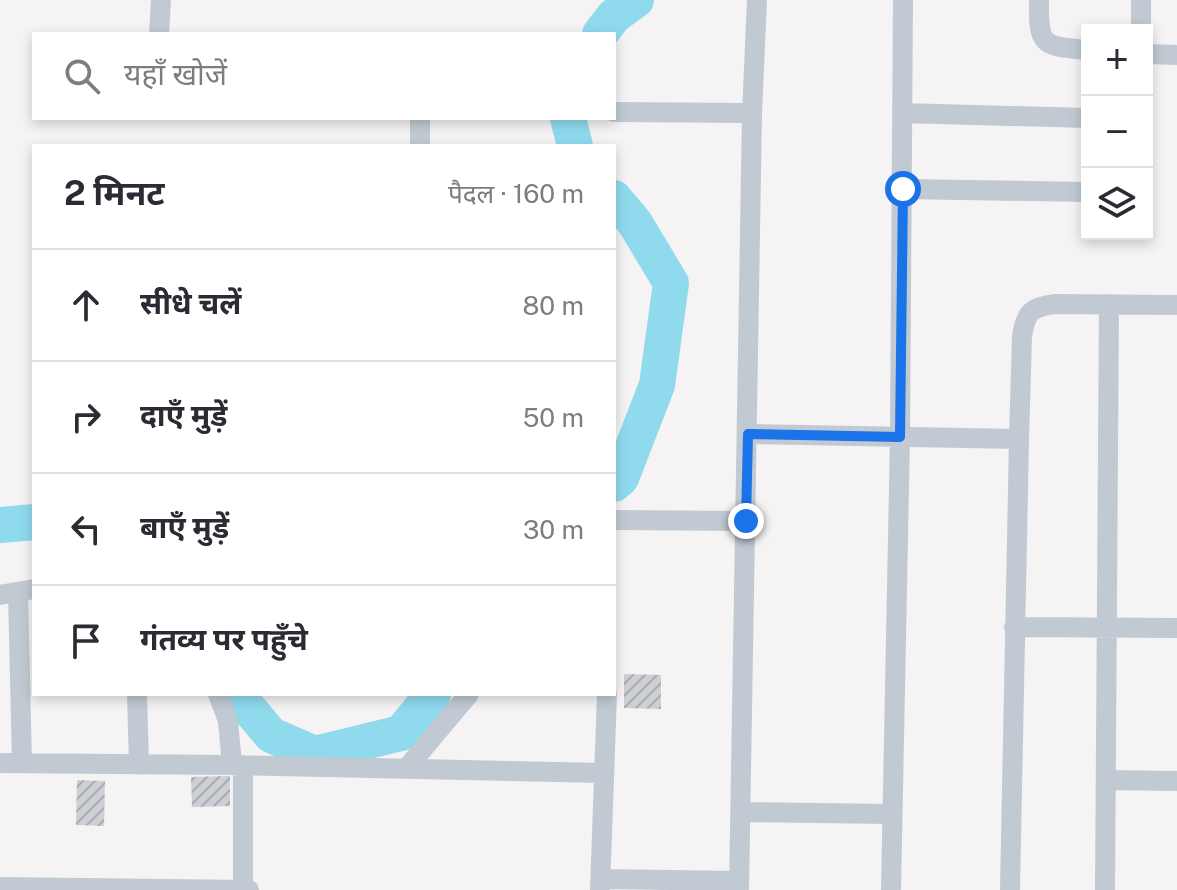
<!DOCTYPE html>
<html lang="hi">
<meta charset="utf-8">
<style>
body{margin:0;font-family:"Public Sans","Noto Sans Devanagari",sans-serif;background:#f2f2f3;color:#2b2b33}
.controls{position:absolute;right:24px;top:24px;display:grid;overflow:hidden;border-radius:0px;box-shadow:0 4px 12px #0003}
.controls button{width:72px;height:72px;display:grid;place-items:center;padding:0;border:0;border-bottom:2px solid #e1e1e2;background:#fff;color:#2b2b33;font:40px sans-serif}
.stop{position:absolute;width:24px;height:24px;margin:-18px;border:6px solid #1a73e8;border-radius:50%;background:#fff}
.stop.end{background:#1a73e8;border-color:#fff;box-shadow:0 2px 8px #0008}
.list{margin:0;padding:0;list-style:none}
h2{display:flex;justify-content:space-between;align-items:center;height:104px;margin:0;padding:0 32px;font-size:34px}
h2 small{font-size:26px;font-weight:400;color:#7c7c81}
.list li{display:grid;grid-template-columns:52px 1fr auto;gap:24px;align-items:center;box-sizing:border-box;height:112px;padding:0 32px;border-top:2px solid #e1e1e2}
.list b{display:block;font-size:30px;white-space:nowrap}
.list em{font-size:26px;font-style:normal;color:#7c7c81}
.icon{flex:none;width:44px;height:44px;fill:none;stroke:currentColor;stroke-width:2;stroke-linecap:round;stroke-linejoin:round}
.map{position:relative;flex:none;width:1177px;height:890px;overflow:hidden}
.search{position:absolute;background:#fff;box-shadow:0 4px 12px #0003;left:32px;top:32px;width:584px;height:88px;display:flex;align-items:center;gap:20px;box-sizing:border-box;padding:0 28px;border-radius:0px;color:#7c7c81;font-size:30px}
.panel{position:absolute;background:#fff;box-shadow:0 4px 12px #0003;left:32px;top:144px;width:584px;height:552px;border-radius:0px}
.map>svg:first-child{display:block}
</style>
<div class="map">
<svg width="1177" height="890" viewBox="0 0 1177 890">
<defs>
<pattern id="building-hatch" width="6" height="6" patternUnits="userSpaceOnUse" patternTransform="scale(2)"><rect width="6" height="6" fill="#cdcfd5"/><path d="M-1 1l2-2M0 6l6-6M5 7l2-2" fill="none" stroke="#a8abb0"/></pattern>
</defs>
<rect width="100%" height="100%" fill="#f5f3f3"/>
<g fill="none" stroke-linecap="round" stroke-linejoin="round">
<path stroke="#90daee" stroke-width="36" d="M600,34L614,16L636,0
M568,118L575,146
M614,198L635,223L671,283L657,385L621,478L614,484
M0,525L34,522
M240,694V698L271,735L315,754L401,733L433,694"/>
</g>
<path fill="url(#building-hatch)" d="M624,674L661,675V709L624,708Z
M230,776V806L192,807L191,777Z
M77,780L105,781L104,826L76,825Z"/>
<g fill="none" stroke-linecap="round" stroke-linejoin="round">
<path stroke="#c1cad2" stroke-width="20" d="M1039,0C1038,46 1042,46 1087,50
M1141,0V30
M159,34L161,0
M1147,54L1177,55
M614,112L752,113
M902,113L1087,118
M420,118V146
M903,189L1087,192
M748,434L1019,439L1010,890
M1019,439L1022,336C1026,312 1031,307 1055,304L1177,305
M614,520L746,521
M18,592L22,763
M0,595L34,589
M1014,627L1177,628
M137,694L139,765
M218,694L228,721L232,765
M0,763L232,765L604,773
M406,769L469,694
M1106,780L1177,781
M741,812L891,814
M601,879L739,881
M0,887L249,890
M243,890V765
M600,890L607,694
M739,890L752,113L757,0
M891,890L900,437L903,0
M1105,890L1109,304"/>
</g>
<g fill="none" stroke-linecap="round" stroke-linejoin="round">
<path stroke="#1a73e8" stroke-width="10" d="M746,521L748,434L900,437L903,189"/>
</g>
</svg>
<div class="controls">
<button>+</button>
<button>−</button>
<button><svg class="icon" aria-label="layers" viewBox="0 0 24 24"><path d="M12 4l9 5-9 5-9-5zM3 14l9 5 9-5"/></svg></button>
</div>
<div class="stop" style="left:903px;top:189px"></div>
<div class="stop end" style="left:746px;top:521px"></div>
<div class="search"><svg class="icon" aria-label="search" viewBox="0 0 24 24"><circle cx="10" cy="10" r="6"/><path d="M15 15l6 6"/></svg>यहाँ खोजें</div>
<section class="panel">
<h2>2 मिनट<small>पैदल · 160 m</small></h2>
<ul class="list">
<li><svg class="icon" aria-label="ahead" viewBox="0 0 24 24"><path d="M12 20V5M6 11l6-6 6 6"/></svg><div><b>सीधे चलें</b></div><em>80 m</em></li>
<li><svg class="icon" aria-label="right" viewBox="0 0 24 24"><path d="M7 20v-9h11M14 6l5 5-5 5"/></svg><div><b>दाएँ मुड़ें</b></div><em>50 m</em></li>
<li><svg class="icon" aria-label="left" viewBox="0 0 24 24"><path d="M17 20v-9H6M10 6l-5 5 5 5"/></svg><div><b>बाएँ मुड़ें</b></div><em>30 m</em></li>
<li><svg class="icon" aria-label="arrive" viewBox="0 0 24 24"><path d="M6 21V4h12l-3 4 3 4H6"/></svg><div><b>गंतव्य पर पहुँचे</b></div></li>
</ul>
</section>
</div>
